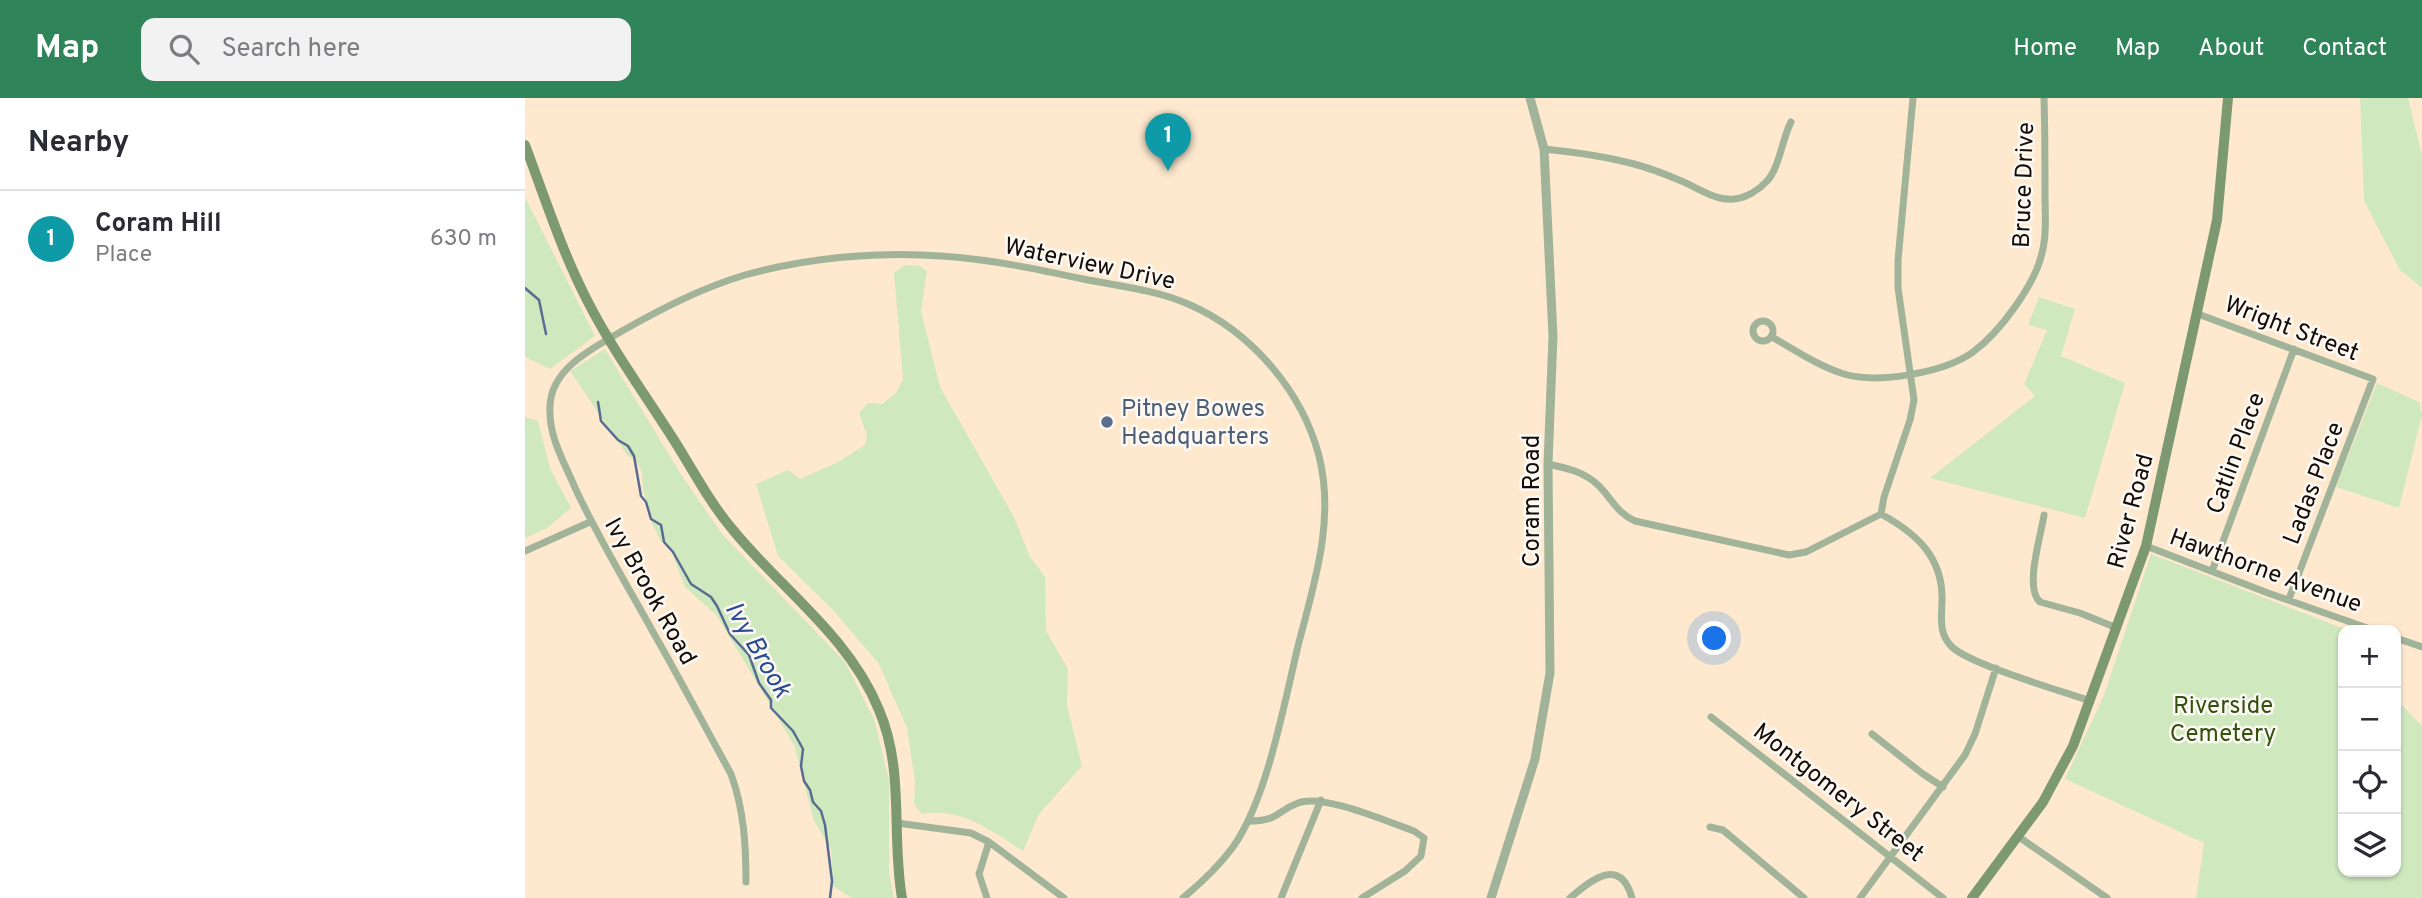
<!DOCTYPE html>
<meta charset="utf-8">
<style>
body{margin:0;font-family:Overpass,sans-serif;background:#f2f2f3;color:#2b2b33}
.controls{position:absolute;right:21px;bottom:21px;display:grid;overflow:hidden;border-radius:14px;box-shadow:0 2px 5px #0004}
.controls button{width:63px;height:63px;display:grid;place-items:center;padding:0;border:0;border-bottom:2px solid #e1e1e2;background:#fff;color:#2b2b33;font:35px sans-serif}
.you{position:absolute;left:1190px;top:541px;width:24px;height:24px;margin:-18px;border:5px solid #fff;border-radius:50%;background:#1a73e8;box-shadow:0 0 0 10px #1a73e833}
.badge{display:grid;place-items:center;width:46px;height:46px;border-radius:50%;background:#2f8559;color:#fff;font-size:23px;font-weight:700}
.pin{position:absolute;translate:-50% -58px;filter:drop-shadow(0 2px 4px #0008)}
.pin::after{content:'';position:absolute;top:37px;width:24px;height:21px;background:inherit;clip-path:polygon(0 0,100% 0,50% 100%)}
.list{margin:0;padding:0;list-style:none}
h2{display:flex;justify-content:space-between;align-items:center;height:91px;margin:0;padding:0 28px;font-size:30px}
h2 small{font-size:23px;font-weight:400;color:#7c7c81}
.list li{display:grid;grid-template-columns:46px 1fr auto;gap:21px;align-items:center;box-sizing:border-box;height:98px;padding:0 28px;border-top:2px solid #e1e1e2}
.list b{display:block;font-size:26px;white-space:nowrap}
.list p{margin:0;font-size:23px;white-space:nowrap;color:#7c7c81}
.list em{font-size:23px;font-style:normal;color:#7c7c81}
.icon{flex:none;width:38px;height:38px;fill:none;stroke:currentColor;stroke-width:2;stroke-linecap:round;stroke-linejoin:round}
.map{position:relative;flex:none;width:1897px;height:800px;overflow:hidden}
header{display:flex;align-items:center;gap:42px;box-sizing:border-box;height:98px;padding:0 35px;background:#2f8559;color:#fff}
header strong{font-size:33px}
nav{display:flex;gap:38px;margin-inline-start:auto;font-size:24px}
.search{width:490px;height:63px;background:#f2f2f3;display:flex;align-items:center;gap:18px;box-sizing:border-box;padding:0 24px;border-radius:14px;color:#7c7c81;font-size:26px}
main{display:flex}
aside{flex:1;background:#fff}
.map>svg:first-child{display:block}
</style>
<header>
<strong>Map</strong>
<div class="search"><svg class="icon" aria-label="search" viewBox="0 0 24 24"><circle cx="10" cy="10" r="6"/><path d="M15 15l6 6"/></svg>Search here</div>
<nav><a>Home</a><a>Map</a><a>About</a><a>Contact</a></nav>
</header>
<main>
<aside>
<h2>Nearby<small></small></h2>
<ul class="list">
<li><span class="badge" style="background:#0f9aa8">1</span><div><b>Coram Hill</b><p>Place</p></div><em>630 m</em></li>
</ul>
</aside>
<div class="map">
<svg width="1897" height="800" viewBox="0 0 1897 800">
<rect width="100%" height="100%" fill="#fee9cf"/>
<path fill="#d0e8be" d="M1835,0H1883L1897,57V190L1875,172L1839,103Z
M0,99L70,238L25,271L0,259Z
M380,167L395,168L402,173L396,213L415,289L489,419L505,459L520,479L521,533L543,571L542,607L557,668L514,716L498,753C466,732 435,709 396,716L389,705L390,683L382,630L354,566L308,512L253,458L231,386L263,372L275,381L313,364L340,347L342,337L334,315L343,305L357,306L371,295L378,281L369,175Z
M1514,199L1550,211L1536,258L1600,285L1560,420L1405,380L1510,298L1499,286L1522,232L1503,227Z
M80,251L157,378L197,436L320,564L349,621L364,682V775L369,800H327L308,788L306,751L289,723L269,647L192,518L160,489L146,453L135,442L127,426L118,391L117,374L111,362L102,357L45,273Z
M1852,285L1894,304L1897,317L1874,410L1811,389Z
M0,319L13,323L25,370L46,410L22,430L0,440Z
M1626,456L1822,532H1818V774H1871V601L1897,628V800H1671L1679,745L1540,681L1579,597Z"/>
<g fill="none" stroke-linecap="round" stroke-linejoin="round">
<path stroke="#586c92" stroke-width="2.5" d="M0,190L14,202L21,236
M73,304L76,323L93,342L103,348L109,358L116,398L121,404L126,421L136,427L139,444L148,454L166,486L186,499L192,508L205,536L224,557L234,585L246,602V610L268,633L278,651L276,668L279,683L285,692L288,704L296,713L300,727L307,783L305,800"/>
<path stroke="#a1b499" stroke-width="7" d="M1019,51C1049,54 1079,58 1109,66C1124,70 1140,76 1154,82C1172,89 1190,103 1209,101C1221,100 1234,92 1242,83C1254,71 1257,41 1266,24
M1673,216L1848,281L1764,501
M1228 233a10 10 0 1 1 20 0a10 10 0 1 1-20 0Z
M1247,239C1270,252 1293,268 1319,276C1352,286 1419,275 1448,254C1474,235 1510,187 1517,155C1522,136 1520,116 1520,96C1520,64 1520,32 1519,0
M1023,366C1042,370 1060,374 1074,388C1087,401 1092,415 1110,423L1264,457L1281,454L1356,416C1391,435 1418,459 1417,502C1417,519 1413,534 1426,548C1443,566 1537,593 1565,603
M1356,416L1359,399L1385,322L1389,302L1373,190V162L1388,0
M1519,417C1516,438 1499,490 1515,504L1555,515L1592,530
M1621,448L1743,495L1848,532
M0,453L65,424
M1687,473L1769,251
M1871,540L1897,549
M1186,619L1418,800
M1347,636L1398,676L1418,689
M723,723C755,723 749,714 773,705C797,695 863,724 889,733L899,740L896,758L880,773L837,800
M372,725L446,735L464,744L539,800
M1185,729L1198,732L1279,800
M1494,739L1582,800
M221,784C221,747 219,712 206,676C180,629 155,581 128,534C102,487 74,441 51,392C39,363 23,339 25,307C27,270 68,250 97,233C136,211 176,190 220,177C280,160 354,153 416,158C464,161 512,171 558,181C593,188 631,192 663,206C726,233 777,293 794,358C810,421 790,483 774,544C759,605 743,699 708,749C694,768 676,785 658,800
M462,800L454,776L464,744
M756,800L796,702
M1045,800C1065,783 1095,757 1107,800
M1335,800L1440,657L1450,636L1471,570"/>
<path stroke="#a1b499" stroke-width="9" d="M966,800L1010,661L1025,575L1023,366L1028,238L1019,51L1005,0"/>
<path stroke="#7d9971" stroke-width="10" d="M0,47C20,100 37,154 63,204C87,251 119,295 147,339C167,370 184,404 208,432C257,492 324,538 354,612C380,673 366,737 377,800
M1447,800L1518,704L1548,648L1621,448L1692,122L1703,0"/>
</g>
<circle fill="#5c6f8a" stroke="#fdf9f4" stroke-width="2.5" cx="582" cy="324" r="7"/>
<g text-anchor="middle" stroke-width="5" stroke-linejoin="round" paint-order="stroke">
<g font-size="24" fill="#140d05" stroke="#fdf9f4">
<text transform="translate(1498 87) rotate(-88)" y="8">Bruce Drive</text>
<text transform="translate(565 165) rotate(12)" y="8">Waterview Drive</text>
<text transform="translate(1767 230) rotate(21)" y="8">Wright Street</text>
<text transform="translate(1710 355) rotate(-70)" y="8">Catlin Place</text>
<text transform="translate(1788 385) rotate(-69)" y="8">Ladas Place</text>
<text transform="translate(1006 403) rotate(-90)" y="8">Coram Road</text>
<text transform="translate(1605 413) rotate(-75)" y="8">River Road</text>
<text transform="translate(1741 472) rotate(20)" y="8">Hawthorne Avenue</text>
<text transform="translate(126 493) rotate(61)" y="8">Ivy Brook Road</text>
<text transform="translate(1314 694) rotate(38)" y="8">Montgomery Street</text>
</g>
<g font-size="24" fill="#4e5e75" stroke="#fdf9f4" text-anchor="start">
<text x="596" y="318">Pitney Bowes<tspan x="596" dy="28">Headquarters</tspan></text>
</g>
<g font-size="24" fill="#32520e" stroke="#fdf9f4">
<text x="1698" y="615">Riverside<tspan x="1698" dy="28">Cemetery</tspan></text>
</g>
<g font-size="26" font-style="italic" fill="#2a4c95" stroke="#fdf9f4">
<text transform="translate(234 551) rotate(60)" y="9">Ivy Brook</text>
</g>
</g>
</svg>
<div class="controls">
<button>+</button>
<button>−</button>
<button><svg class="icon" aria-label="locate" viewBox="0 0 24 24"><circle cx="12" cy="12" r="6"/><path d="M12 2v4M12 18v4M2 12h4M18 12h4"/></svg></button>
<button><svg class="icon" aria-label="layers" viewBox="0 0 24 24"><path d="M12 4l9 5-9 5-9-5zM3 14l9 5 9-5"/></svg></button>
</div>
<div class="you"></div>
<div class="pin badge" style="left:643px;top:73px;background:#0f9aa8">1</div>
</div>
</main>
